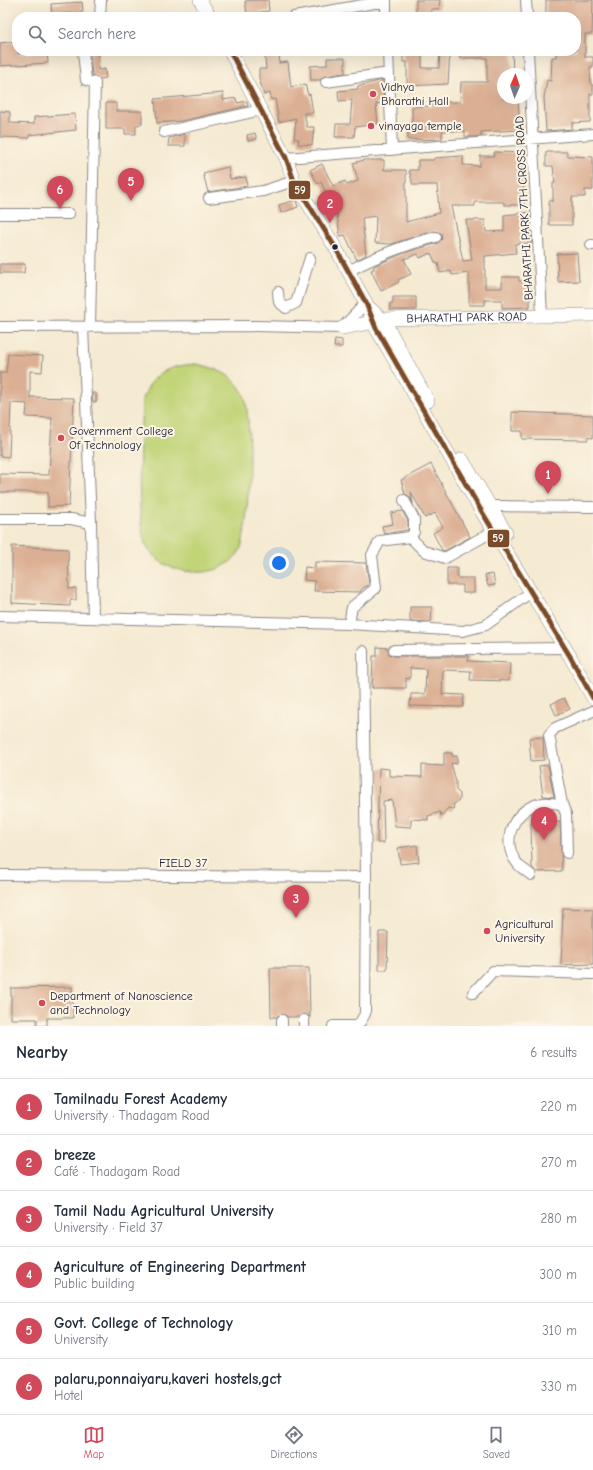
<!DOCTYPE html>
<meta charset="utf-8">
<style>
body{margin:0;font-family:"Comic Neue",sans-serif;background:#f6f6f7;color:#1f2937}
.compass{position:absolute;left:497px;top:68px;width:36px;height:36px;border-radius:50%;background:#fff;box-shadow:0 4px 16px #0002;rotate:2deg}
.you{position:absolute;left:279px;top:563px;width:14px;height:14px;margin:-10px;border:3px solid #fff;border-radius:50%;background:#1a73e8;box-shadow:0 0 0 6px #1a73e833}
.badge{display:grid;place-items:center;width:26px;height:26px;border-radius:50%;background:#d1495b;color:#fff;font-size:13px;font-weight:700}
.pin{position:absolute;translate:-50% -33px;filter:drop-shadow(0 1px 2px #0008)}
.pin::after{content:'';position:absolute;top:21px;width:14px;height:12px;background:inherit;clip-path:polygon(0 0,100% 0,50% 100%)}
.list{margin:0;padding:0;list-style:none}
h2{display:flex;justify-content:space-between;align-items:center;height:52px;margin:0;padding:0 16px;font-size:17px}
h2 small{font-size:13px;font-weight:400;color:#747a83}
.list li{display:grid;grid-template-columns:26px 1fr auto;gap:12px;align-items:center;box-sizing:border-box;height:56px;padding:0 16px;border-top:1px solid #e0e1e3}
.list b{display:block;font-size:15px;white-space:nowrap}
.list p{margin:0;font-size:13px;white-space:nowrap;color:#747a83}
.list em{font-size:13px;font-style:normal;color:#747a83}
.icon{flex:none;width:22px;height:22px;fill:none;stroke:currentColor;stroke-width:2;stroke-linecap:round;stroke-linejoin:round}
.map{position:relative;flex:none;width:593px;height:1026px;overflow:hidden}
.search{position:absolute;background:#fff;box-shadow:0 4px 16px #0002;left:12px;right:12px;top:12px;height:44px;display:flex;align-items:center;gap:10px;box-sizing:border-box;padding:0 14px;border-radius:16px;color:#747a83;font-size:15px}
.sheet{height:388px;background:#fff}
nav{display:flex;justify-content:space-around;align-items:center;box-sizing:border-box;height:56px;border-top:1px solid #e0e1e3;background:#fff;font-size:11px;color:#747a83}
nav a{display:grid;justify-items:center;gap:2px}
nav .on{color:#d1495b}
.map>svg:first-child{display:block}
</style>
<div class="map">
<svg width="593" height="1026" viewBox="0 0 593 1026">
<rect width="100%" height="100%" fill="#fcf5e5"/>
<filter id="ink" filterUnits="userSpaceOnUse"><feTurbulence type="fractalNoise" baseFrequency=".025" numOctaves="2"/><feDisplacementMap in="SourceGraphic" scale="8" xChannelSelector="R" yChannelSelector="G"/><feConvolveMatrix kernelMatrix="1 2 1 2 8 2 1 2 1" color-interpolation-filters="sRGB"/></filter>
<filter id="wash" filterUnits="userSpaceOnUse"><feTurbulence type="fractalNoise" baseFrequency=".012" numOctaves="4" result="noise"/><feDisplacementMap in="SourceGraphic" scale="16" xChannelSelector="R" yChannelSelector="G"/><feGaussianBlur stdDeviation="0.9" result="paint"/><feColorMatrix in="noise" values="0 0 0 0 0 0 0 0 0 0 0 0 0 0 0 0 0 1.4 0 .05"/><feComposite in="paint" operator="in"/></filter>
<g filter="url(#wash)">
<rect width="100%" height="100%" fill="#f5ead2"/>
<path fill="#c1d478" stroke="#727b5a" d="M196,364C216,368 233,374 243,393C253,411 250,535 239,552C229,567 212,573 195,572C176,571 159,565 148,549C134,529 141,430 142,402C151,373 167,366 196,364Z"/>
<g id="blocks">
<path fill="#dbaf93" d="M256,0H268L269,11L247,14L245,1Z
M416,0H440L439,9H431V17H416Z
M546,0H593L592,34H585V57H593V67H590L591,85H593V94H590V122L572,123V129L546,131L544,98L547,80L551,81L552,57H556V51H576V17H546Z
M82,2L83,12L60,14V17H52L51,4Z
M17,41L18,54L47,51L48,63L0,66V43Z
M91,51H99L98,70L105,69L106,78L100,79L92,75L90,55Z
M264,51H280L279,63L288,62L291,87L305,84L308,95L310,94L313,113H304L307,127H314L312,145L298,144L299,139H294L296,118L279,122L275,99L271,100L270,93L264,95L259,78V69H266Z
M403,51H422V68H439L440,51H450L448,84L407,86V62H403Z
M460,51H512L513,74H503V99L518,98L520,130L481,132V136L476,137H465V131H442V139L408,140V126H412V107L432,106V102H460L461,82H487V58H460Z
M327,58H345V73L325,76L320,80H311L310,66L327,65Z
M383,80L384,103L376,104L378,124L355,127L354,137H335L336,124H350L352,100L339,101L338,91L358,89V86Z
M223,93V100L236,98L237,103L247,101L248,106L182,121L157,123L155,99Z
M106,103H116V111H142V124L136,125V134H125V129H106Z
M0,111L10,112V123L34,124V117L75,114L76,130L29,135V138L0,137Z
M255,133L257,139L248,141L247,135Z
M185,134V146H168L169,138Z
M494,152L527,153V165H523L524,205H504V202H475V206H451L463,261L472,260L466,220H485L486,232L504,231V215L530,212L532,243L515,244L516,253L485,256V288H502V277H519V281H530V307L502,308V300H485V305H469V273L452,275L451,271L440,273L438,263L436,264L431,253L420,258L418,254L404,259L411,274L398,280L399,282L381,291L371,270H373L374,266L404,253L438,243L442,239L441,233L434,231L391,244L375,243L376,216L362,218L366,255L357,260L345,235L340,236L337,214H335L321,182L318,184L310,170L322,164L333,186L345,181L347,185L358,181L353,163L364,160H384V170H406V222L439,213L437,185H413L409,170H418V160H434V158L463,156V165L480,166V156H494Z
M546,152H567V156L593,157V190H585V197H572V225H549V201H553V183H555L553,166H546Z
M228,167L230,179L246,177L247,186L208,192L203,173Z
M296,200L298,207L281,213L279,205Z
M577,253L579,281L558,282L557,254Z
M0,264H25L24,273H0Z
M393,297H416V310H390V303H393Z
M335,339L342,340V347H334Z
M8,354L43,356L42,372L30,371V397L74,398L69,506L48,507V492H0V474L49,475L52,418L26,417L27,404L11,403L9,457L0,456V373H6Z
M92,393H96V402H93Z
M512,412L593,415V438L588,437V440L522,439V431H512Z
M431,464L470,537L444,551L442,550L433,533L443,527L435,513L425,518L411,492L413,504L410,497L405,494L401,480Z
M402,511L408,521V530L384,534L382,526L393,524L391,513Z
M12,546L68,549L69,589L76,588V600H70V606L12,603Z
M315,562L366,563L369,585L363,588L360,592L314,591L315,581L304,580L305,567L315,568Z
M447,568H457V578H474V593H463V585H447Z
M493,574L495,585L488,586L485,575Z
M410,607H432L431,622L410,621Z
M377,647L388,648L389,654L394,656H469L468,661L510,663L509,681L470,680L471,671L443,670L442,694L464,695L463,707L410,706L411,694H425L426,669L410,668V679L406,678V688H372L373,656H377Z
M564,698L570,709L556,715L551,704Z
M543,737L544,760L531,761L529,738Z
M444,753H452V756H457V764L451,763L456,782V790L460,794V799L453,805L454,809L448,808L441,816L440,812L428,816V820L411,819V827L395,826L392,800L383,801L384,843H377L379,768L389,769V776L422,777V765L444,766Z
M548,765L554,797L543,796L539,766Z
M560,822L562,871L536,872L532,867L531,823Z
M417,845L419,862L400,864L398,848Z
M563,908L593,909V964L561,965Z
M379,932H388L387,970H379Z
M270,968H309L310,1017L304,1014L298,1017H288L282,1014L276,1017H271Z
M72,987L73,1018H47V1026H37V1019H11V988Z"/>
</g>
</g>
<g filter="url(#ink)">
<use href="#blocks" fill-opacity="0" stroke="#8c8686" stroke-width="1"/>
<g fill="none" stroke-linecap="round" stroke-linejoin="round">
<g stroke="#8c8686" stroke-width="12">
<path id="minor" d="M386,0V17
M526,0L527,17
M100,17L101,0
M294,17L386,1
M85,51L83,52L86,80L95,83L90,327
M388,51L392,150
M528,51L542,315
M326,82L389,73
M164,132L261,110
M286,158L593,134
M209,198L263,191L294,181
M0,214H69
M591,245H593
M348,271C378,256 403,245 436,237
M278,292L279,302L286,308L296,303L310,258
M0,327L255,326L342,328L366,303
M404,500L414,519V532L410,537L424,551L445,558L494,531
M490,506L593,507
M0,519H71L91,523L83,327
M91,523L93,618
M0,616L349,624L463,631L486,625L531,592
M349,624L352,607L376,588L372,555L380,541L410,537
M394,650L566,648
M567,853L566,814L562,804L549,735L555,728L593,711
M0,875L366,877
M531,875C527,871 520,868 517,863C499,840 515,807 543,803C549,802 556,804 562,804
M473,993L493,971L593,974
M282,1020V1026
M304,1026V1020
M333,1026H356
M358,1026L365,1014L366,877L363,651"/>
</g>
<g stroke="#8c8686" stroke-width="14">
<g id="major">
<path d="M200,0L210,17"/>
<path d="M230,51L286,158L294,181L335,247L366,303L376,328L479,507L571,658L593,698"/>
<path d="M371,309L386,324L428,401"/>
<path id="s1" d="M342,328L374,322L381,319L593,315"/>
<path d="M462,459L506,533"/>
</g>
</g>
<use href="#minor" stroke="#fff" stroke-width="10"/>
<use href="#major" stroke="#fff" stroke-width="13"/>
<g stroke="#fcf5e5" stroke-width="8">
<path id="bus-1" d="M230,51L286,158L294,181L335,247L366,303L376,328L479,507L571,658L593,698"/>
</g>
<use href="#bus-1" stroke="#7a4b2a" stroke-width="5"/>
</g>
</g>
<g fill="#d1495b" stroke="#fcf5e5" stroke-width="1.5">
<circle cx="373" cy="94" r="4"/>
<circle cx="371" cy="126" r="4"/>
<circle cx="61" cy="438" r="4"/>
<circle cx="487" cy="931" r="4"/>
<circle cx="42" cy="1003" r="4"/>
</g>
<circle fill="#22223b" stroke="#fcf5e5" stroke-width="1.5" cx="335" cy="247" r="3.5"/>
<g text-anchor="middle" stroke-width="4" stroke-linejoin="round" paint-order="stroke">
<g font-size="12" fill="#22223b" stroke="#fcf5e5" text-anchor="start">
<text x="381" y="91">Vidhya<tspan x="381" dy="14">Bharathi Hall</tspan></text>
<text x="379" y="130">vinayaga temple</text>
<text x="69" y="435">Government College<tspan x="69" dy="14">Of Technology</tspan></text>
<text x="495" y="928">Agricultural<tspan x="495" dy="14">University</tspan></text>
<text x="50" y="1000">Department of Nanoscience<tspan x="50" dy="14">and Technology</tspan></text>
</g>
<g font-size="12" fill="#22223b" stroke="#fcf5e5">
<text transform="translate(524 208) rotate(-93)" y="4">BHARATHI PARK 7TH CROSS ROAD</text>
<text dy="4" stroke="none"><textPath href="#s1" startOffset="126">BHARATHI PARK ROAD</textPath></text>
<text x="183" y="867">FIELD 37</text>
</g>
</g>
<g stroke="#fcf5e5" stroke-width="1.5">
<rect x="288" y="180" width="23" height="20" rx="4" fill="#7a4b2a"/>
<rect x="487" y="529" width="23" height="19" rx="4" fill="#7a4b2a"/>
</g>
<g font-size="11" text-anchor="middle" font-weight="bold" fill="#fff">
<text x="300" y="194">59</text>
<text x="498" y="542">59</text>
</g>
</svg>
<svg class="compass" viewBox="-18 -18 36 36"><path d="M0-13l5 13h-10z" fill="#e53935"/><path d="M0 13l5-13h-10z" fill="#747a83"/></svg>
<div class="you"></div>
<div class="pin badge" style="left:548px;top:494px">1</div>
<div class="pin badge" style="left:330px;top:223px">2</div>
<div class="pin badge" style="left:296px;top:918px">3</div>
<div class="pin badge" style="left:544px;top:840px">4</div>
<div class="pin badge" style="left:131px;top:201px">5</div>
<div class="pin badge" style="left:60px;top:209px">6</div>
<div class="search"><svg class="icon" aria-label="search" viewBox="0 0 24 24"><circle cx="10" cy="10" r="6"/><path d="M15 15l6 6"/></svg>Search here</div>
</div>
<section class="sheet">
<h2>Nearby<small>6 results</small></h2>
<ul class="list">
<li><span class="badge">1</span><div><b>Tamilnadu Forest Academy</b><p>University · Thadagam Road</p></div><em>220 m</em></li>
<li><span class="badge">2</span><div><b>breeze</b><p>Café · Thadagam Road</p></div><em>270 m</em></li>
<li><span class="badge">3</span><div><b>Tamil Nadu Agricultural University</b><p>University · Field 37</p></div><em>280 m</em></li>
<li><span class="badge">4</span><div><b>Agriculture of Engineering Department</b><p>Public building</p></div><em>300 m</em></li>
<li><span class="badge">5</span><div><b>Govt. College of Technology</b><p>University</p></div><em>310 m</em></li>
<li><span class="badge">6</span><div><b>palaru,ponnaiyaru,kaveri hostels,gct</b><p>Hotel</p></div><em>330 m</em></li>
</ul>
</section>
<nav>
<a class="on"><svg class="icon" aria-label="map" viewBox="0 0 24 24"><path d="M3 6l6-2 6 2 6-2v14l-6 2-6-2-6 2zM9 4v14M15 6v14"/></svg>Map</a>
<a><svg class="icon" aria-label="directions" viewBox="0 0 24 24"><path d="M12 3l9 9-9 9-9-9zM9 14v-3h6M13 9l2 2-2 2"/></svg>Directions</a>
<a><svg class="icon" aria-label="saved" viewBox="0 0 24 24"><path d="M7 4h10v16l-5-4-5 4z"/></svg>Saved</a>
</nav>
